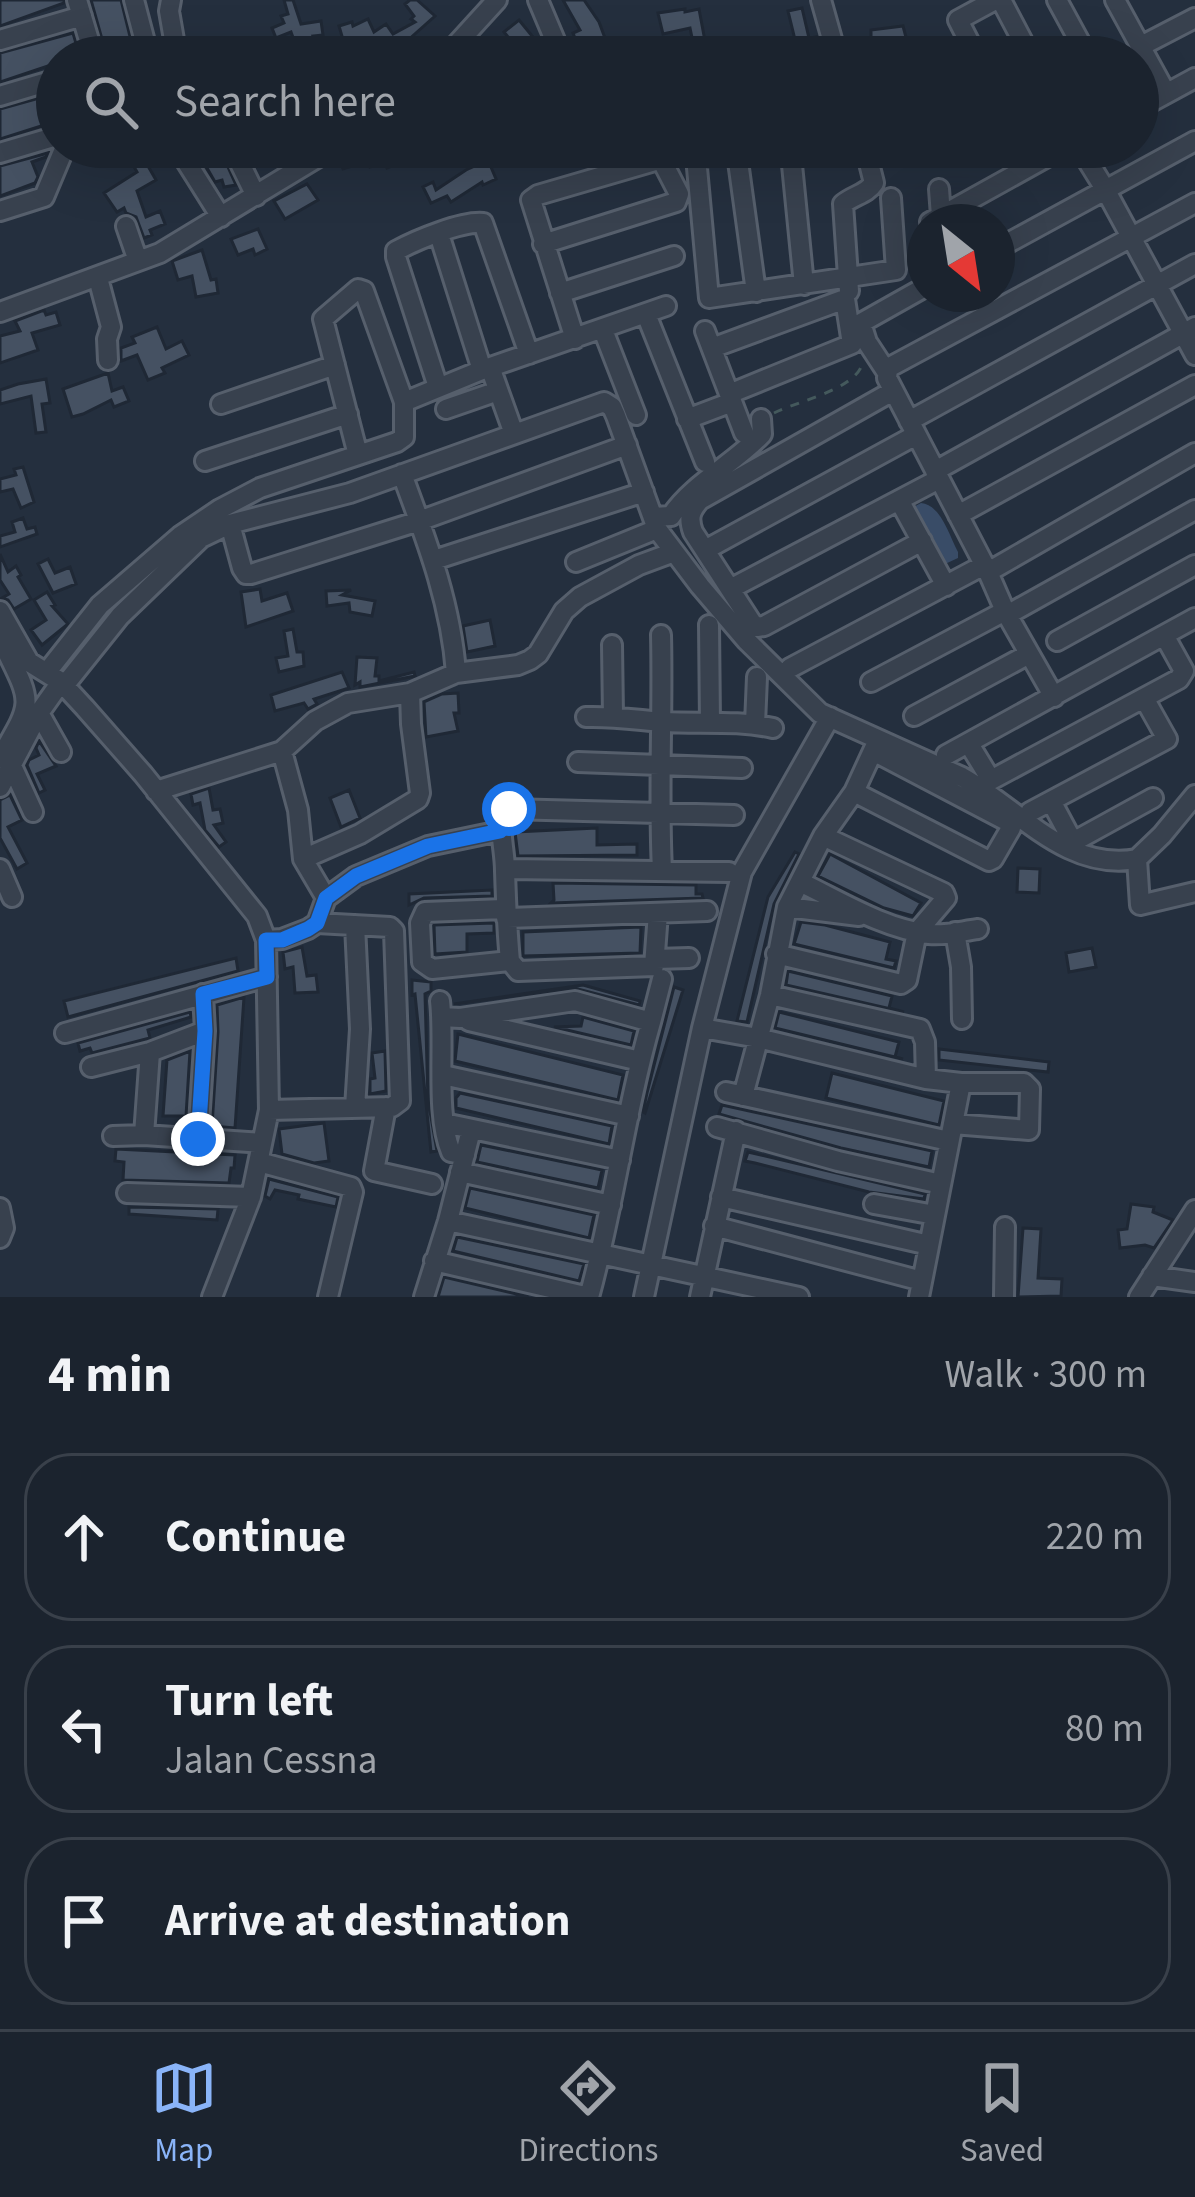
<!DOCTYPE html>
<meta charset="utf-8">
<style>
body{margin:0;font-family:"Source Sans 3",sans-serif;background:#282f3a;color:#f1f3f6}
.compass{position:absolute;left:907px;top:204px;width:108px;height:108px;border-radius:50%;background:#1b232e;box-shadow:0 12px 48px #0002;rotate:150deg}
.stop{position:absolute;width:36px;height:36px;margin:-27px;border:9px solid #1a73e8;border-radius:50%;background:#fff}
.stop.end{background:#1a73e8;border-color:#fff;box-shadow:0 3px 12px #0008}
.list{margin:0;padding:0;list-style:none}
h2{display:flex;justify-content:space-between;align-items:center;height:156px;margin:0;padding:0 48px;font-size:51px}
h2 small{font-size:39px;font-weight:400;color:#a0a4aa}
.list li{display:grid;grid-template-columns:78px 1fr auto;gap:36px;align-items:center;box-sizing:border-box;height:168px;margin:0 24px 24px;padding:0 24px;border:3px solid #39404a;border-radius:48px}
.list b{display:block;font-size:45px;white-space:nowrap}
.list p{margin:0;font-size:39px;white-space:nowrap;color:#a0a4aa}
.list em{font-size:39px;font-style:normal;color:#a0a4aa}
.icon{flex:none;width:66px;height:66px;fill:none;stroke:currentColor;stroke-width:2;stroke-linecap:round;stroke-linejoin:round}
.map{position:relative;flex:none;width:1195px;height:1297px;overflow:hidden}
.search{position:absolute;background:#1b232e;box-shadow:0 12px 48px #0002;left:36px;right:36px;top:36px;height:132px;display:flex;align-items:center;gap:30px;box-sizing:border-box;padding:0 42px;border-radius:66px;color:#a0a4aa;font-size:45px}
.sheet{height:732px;background:#1b232e}
nav{display:flex;justify-content:space-around;align-items:center;box-sizing:border-box;height:168px;border-top:3px solid #39404a;background:#1b232e;font-size:33px;color:#a0a4aa}
nav a{display:grid;justify-items:center;gap:6px}
nav .on{color:#8ab4f8}
.map>svg:first-child{display:block}
</style>
<div class="map">
<svg width="1195" height="1297" viewBox="0 0 1195 1297">
<rect width="100%" height="100%" fill="#242f3e"/>
<path fill="#394c67" d="M921,503C941,505 949,535 958,552V558L945,564L937,557L910,509Z"/>
<path fill="#455162" stroke="#1f2835" stroke-width="3" d="M0,0H64V3L0,26Z
M91,0H121L135,57H107Z
M284,0H293L301,24L321,21L323,35L313,36L320,55L300,57L291,32L276,38L272,28L284,23L281,16L288,14Z
M410,0H417L435,16L389,57H348L339,26L352,22L353,26L368,19L374,32L386,24L393,34L415,22L411,19L414,16L405,4Z
M563,0H584L599,22L612,57H575L571,43L576,41L573,33L580,30Z
M802,8L809,38L817,37L823,57H813L812,49L798,52L788,11Z
M685,9V12L699,9L708,57H696L690,28L663,34L658,13Z
M519,20L537,42L522,54L504,32Z
M903,26L907,41L871,46V30Z
M73,33L80,57H57V63L0,82V53Z
M57,93V121L0,139V109Z
M195,147H219L236,185L224,187L222,180L215,182Z
M371,147H398L404,161L387,168L384,161L370,167L368,161L343,169L339,160L345,156Z
M48,153L46,157L32,162L38,177L35,183L0,196V166Z
M144,159L156,180L137,191L146,217L160,211L165,224L150,230L152,235L144,238L136,217L126,213L124,208L117,212L104,193L137,172L133,165Z
M488,160L496,179L483,185L482,182L451,202L447,196L431,203L423,187L433,182L436,190L466,170Z
M307,184L318,200L285,219L274,201Z
M258,229L267,249L255,255L253,249L238,255L231,239Z
M202,250L211,280L216,279L218,293L196,297L192,276L178,280L172,261Z
M44,310L46,315L56,312L60,325L32,333L38,350L0,363V336L20,331L15,321Z
M157,327L166,349L182,341L189,355L162,368L165,373L148,380L137,355L121,361V348L135,343L132,337Z
M108,373L112,391L123,387L129,401L114,407L111,400L83,414L72,417L63,389Z
M46,379L50,403L42,404L46,432L36,433L31,396L0,404V390L18,384Z
M23,467L34,502L21,508L13,489L0,492V479L16,475L14,469Z
M23,518L27,529L35,527L37,534L0,547V536L15,532L12,522Z
M0,554L8,572L16,566L21,575L18,577L31,599L14,609L8,600L2,598L9,594L0,580Z
M48,559L55,573L70,567L76,584L53,593L38,564Z
M260,589L262,601L287,593L293,611L246,627L241,592Z
M351,590L342,595L375,601L372,616L350,612L349,603L327,606L326,591Z
M47,592L55,605L52,606L68,624L42,645L31,630L46,620L34,600Z
M490,620L495,646L467,652L463,626Z
M293,629L297,652H303L304,666L279,672L276,658L288,656L284,631Z
M357,657L377,658L375,676H379V681L414,672L415,676L360,687V682L355,685Z
M342,672L349,688L314,699L317,704L308,709L304,703L275,711L271,695Z
M458,693L459,713H454L458,731L426,737L424,702L442,694Z
M39,741L56,766L37,774L45,790L39,793L27,765L29,760L39,755L36,748Z
M209,788L213,810L220,809L223,823L214,825L226,842L219,847L205,830L200,803L193,805L191,794Z
M349,790L360,818L341,827L330,798Z
M10,795L22,820L8,827L27,863L17,869L0,838V800Z
M597,828V845L637,844V855L518,856L515,832Z
M795,852L799,854L774,904L747,1022L737,1021L768,897Z
M830,854L921,903L913,916L884,908L818,876Z
M1018,868L1040,869L1039,893L1017,892Z
M553,883L696,885V894H702L703,898L551,903L554,900Z
M492,890V896L424,898L409,905V894Z
M801,922L825,925L890,942L886,959L896,961L894,968L794,944Z
M494,923V933L467,934V952L435,954L434,925Z
M641,927L640,953L523,956V932Z
M302,947L307,976L316,975L318,992L295,993L293,967L285,969L283,952Z
M1092,948L1096,967L1069,972L1066,953Z
M236,958L238,971L68,1017L64,1001Z
M788,971L892,996L889,1008L904,1012L786,985Z
M412,980L431,982V991L425,994L428,1100L437,1151L431,1152L415,994L412,995Z
M583,985L640,1001L639,1005L574,988L454,1004Z
M674,987L683,990L645,1113L643,1112L647,1093Z
M244,997L235,1128L212,1126L218,1032L217,1005Z
M190,1012L191,1017L148,1030L150,1038L146,1039L92,1053L90,1048L80,1051L78,1043Z
M779,1012L899,1042L895,1057L903,1059L775,1028Z
M583,1017L634,1031L631,1045L554,1027L581,1026Z
M458,1034L623,1075L618,1100L455,1061Z
M939,1049L1049,1062L1048,1072L939,1060Z
M190,1051L186,1116H163L167,1060Z
M385,1051L386,1091L370,1094V1079L375,1078L372,1053Z
M832,1073L944,1101L939,1125L826,1098Z
M460,1093L612,1126L609,1144L456,1108V1098Z
M722,1105L932,1151L929,1167L841,1148L719,1114Z
M324,1123L329,1161L314,1163L282,1154L279,1129Z
M481,1145L602,1170L598,1188L477,1162Z
M116,1149L235,1155L234,1168H231L229,1183L123,1180L124,1162L115,1161Z
M748,1152L925,1194L924,1199L869,1192L755,1163L745,1161Z
M269,1179L338,1197L336,1207L298,1199L299,1195L275,1190L270,1199L265,1196Z
M470,1188L594,1215L589,1238L465,1208Z
M1131,1204L1154,1207L1153,1212L1173,1220L1154,1248L1145,1245L1120,1248L1118,1230L1127,1229Z
M129,1207L218,1209L217,1220L129,1214Z
M1023,1228L1041,1229L1038,1278L1062,1279L1061,1296L1018,1297Z
M457,1237L584,1264L579,1281L453,1251Z
M444,1277L529,1297H438Z"/>
<g fill="none" stroke-linecap="round" stroke-linejoin="round">
<g stroke="#565f6c" stroke-width="24">
<path id="minor" d="M77,0L94,57
M134,0L149,57
M171,0L169,11L177,57
M538,0L562,57
M821,0L837,57
M1001,0L1031,57
M1057,0L1088,57
M1115,0L1166,93
M0,40L82,16
M1141,46L1195,18
M445,57L497,0
M977,57L958,20L995,0
M0,96L57,79
M1138,109L1195,78
M177,147L221,217
M232,147L256,196
M736,147L756,292
M1079,147L1105,189L1195,355
M0,153L57,136
M737,154L696,157L709,298L896,270L891,198
M792,165L804,285
M939,189L941,216
M0,211L44,197L65,147
M930,222L1065,147
M126,226L138,261
M439,234L482,370
M543,244L676,202L679,194L663,163L658,160L538,195L531,200L575,339
M997,249L1195,141
M98,278L111,327L107,339L108,360
M849,291L843,204C854,195 867,194 874,183L865,147
M560,293L674,256
M0,312L160,253L335,147
M646,314L705,462
M603,330L636,415
M705,331L744,433
M712,348L845,299L852,344L729,394
M490,367L514,434
M886,371L867,342L861,323L925,287
M438,387L396,257V251C416,240 462,221 483,223L529,354
M893,391L700,500C690,511 688,518 693,532L752,623L757,627L764,626L922,541
M404,402L482,370L666,306
M221,404L335,365
M446,409L498,391
M687,419L732,402
M909,421L1195,264
M205,461L348,414
M935,471L1195,327
M402,474C426,539 451,603 456,673
M899,500L946,586
M958,515L1195,385
M653,517L671,516C693,483 734,464 762,434L761,419
M230,524L242,568L246,574H251L419,521L627,445
M705,550L916,435
M434,560L644,492
M576,562L657,529
M988,572L887,378L888,368L1195,203
M730,589L939,479
M0,611L29,662L61,682L85,708L143,774L257,916L266,940L269,1110L251,1197L212,1297
M1007,615L1195,510
M709,625L710,723
M661,635C663,713 658,791 662,870
M1057,641L1195,565
M612,645L613,716
M790,668L984,565
M47,672L100,605L180,536L220,509L260,488L397,442L404,437V402L364,291L358,289L323,319L358,455
M871,682L1005,611
M64,686L120,616L201,538L230,524L350,493L604,402L612,407L616,416L657,529L700,586L746,640L820,713L962,777C1018,808 1066,872 1137,859L1162,835L1195,795
M1054,697L1005,611L988,572L1195,453
M39,713L61,752
M914,716L1029,654
M586,717C613,716 638,720 664,722C700,724 738,720 773,728
M755,724L757,677
M969,744L991,780L1179,679L1184,671L1164,635L1195,618
M282,751L298,810L303,859L326,898
M946,755L1164,635
M0,758C34,700 33,705 3,644L5,637L11,632
M578,762L742,768
M12,766L33,812
M0,787L39,713L61,682
M156,791L282,751L315,721L348,703L410,693L456,673L518,665L530,660L538,654L564,611L580,597L639,565L674,552
M854,792L989,861L993,859L1011,828L1010,823L1005,820L873,751
M1051,801L1073,842L1153,798
M1030,812L1167,739L1144,698
M303,859L360,834L418,799L420,793L411,724L410,693
M1137,859L1140,905L1195,892
M0,869L12,897
M505,869L729,872
M800,882C840,901 884,929 929,934C945,936 962,931 978,929
M787,907L859,916
M504,909L425,912L420,923L422,962L432,969L510,961
M658,913L654,966L518,971L510,961C507,930 506,902 505,871C505,851 499,833 502,812L509,809L734,815
M506,918L707,911
M955,932L961,967L962,1019
M266,940L282,939L308,929L317,923L326,898L356,876L428,846L500,831
M776,954L901,984L907,980L917,932L946,898L944,893L823,836
M656,959L689,958
M770,995L920,1029L925,1042L926,1079
M440,1001C445,1044 435,1115 451,1152L465,1155
M469,1021L640,1061
M651,1022L662,979
M702,1028L758,1038L926,1079L961,1083H1024L1030,1089L1029,1130L953,1124
M65,1033L267,977
M91,1067L150,1052L205,1031
M443,1075L629,1116
M726,1092L949,1141
M743,1096L770,995L787,907L823,836L854,792L878,740
M386,1107L374,1171L432,1184
M355,1108L360,1029L355,925
M269,1110L392,1107L400,1101L394,931L390,927L317,923
M444,1123L620,1160
M717,1127L838,1161L941,1184
M144,1135L150,1052
M113,1136L144,1135L262,1143
M198,1139L205,1031L203,994
M259,1162L351,1187L353,1192L328,1297
M460,1172L611,1205
M127,1193L251,1197
M721,1197L929,1245
M874,1204L935,1215
M0,1208L4,1228L0,1238
M448,1221L799,1297
M714,1226L922,1281
M434,1261L589,1297C614,1207 625,1112 651,1022L575,1001L460,1018L442,1017
M1152,1276L1195,1282
M424,1297L448,1221L471,1130
M644,1297L702,1028L742,872L830,717
M700,1297L736,1131
M919,1297L961,1083
M1004,1297L1005,1227
M1139,1297L1195,1210"/>
</g>
<path stroke="#44595c" stroke-width="3" stroke-dasharray="9 9" stroke-linecap="butt" d="M774,413C798,401 853,390 862,365"/>
<use href="#minor" stroke="#38414e" stroke-width="18"/>
</g>
<g fill="none" stroke-linecap="round" stroke-linejoin="round">
<path stroke="#1a73e8" stroke-width="15" d="M198,1139L205,1031L203,994L267,977L266,940H282L308,929L317,923L326,898L356,876L428,846L500,831L502,812L509,809"/>
</g>
</svg>
<svg class="compass" viewBox="-18 -18 36 36"><path d="M0-13l5 13h-10z" fill="#e53935"/><path d="M0 13l5-13h-10z" fill="#a0a4aa"/></svg>
<div class="stop" style="left:509px;top:809px"></div>
<div class="stop end" style="left:198px;top:1139px"></div>
<div class="search"><svg class="icon" aria-label="search" viewBox="0 0 24 24"><circle cx="10" cy="10" r="6"/><path d="M15 15l6 6"/></svg>Search here</div>
</div>
<section class="sheet">
<h2>4 min<small>Walk · 300 m</small></h2>
<ul class="list">
<li><svg class="icon" aria-label="ahead" viewBox="0 0 24 24"><path d="M12 20V5M6 11l6-6 6 6"/></svg><div><b>Continue</b></div><em>220 m</em></li>
<li><svg class="icon" aria-label="left" viewBox="0 0 24 24"><path d="M17 20v-9H6M10 6l-5 5 5 5"/></svg><div><b>Turn left</b><p>Jalan Cessna</p></div><em>80 m</em></li>
<li><svg class="icon" aria-label="arrive" viewBox="0 0 24 24"><path d="M6 21V4h12l-3 4 3 4H6"/></svg><div><b>Arrive at destination</b></div></li>
</ul>
</section>
<nav>
<a class="on"><svg class="icon" aria-label="map" viewBox="0 0 24 24"><path d="M3 6l6-2 6 2 6-2v14l-6 2-6-2-6 2zM9 4v14M15 6v14"/></svg>Map</a>
<a><svg class="icon" aria-label="directions" viewBox="0 0 24 24"><path d="M12 3l9 9-9 9-9-9zM9 14v-3h6M13 9l2 2-2 2"/></svg>Directions</a>
<a><svg class="icon" aria-label="saved" viewBox="0 0 24 24"><path d="M7 4h10v16l-5-4-5 4z"/></svg>Saved</a>
</nav>
